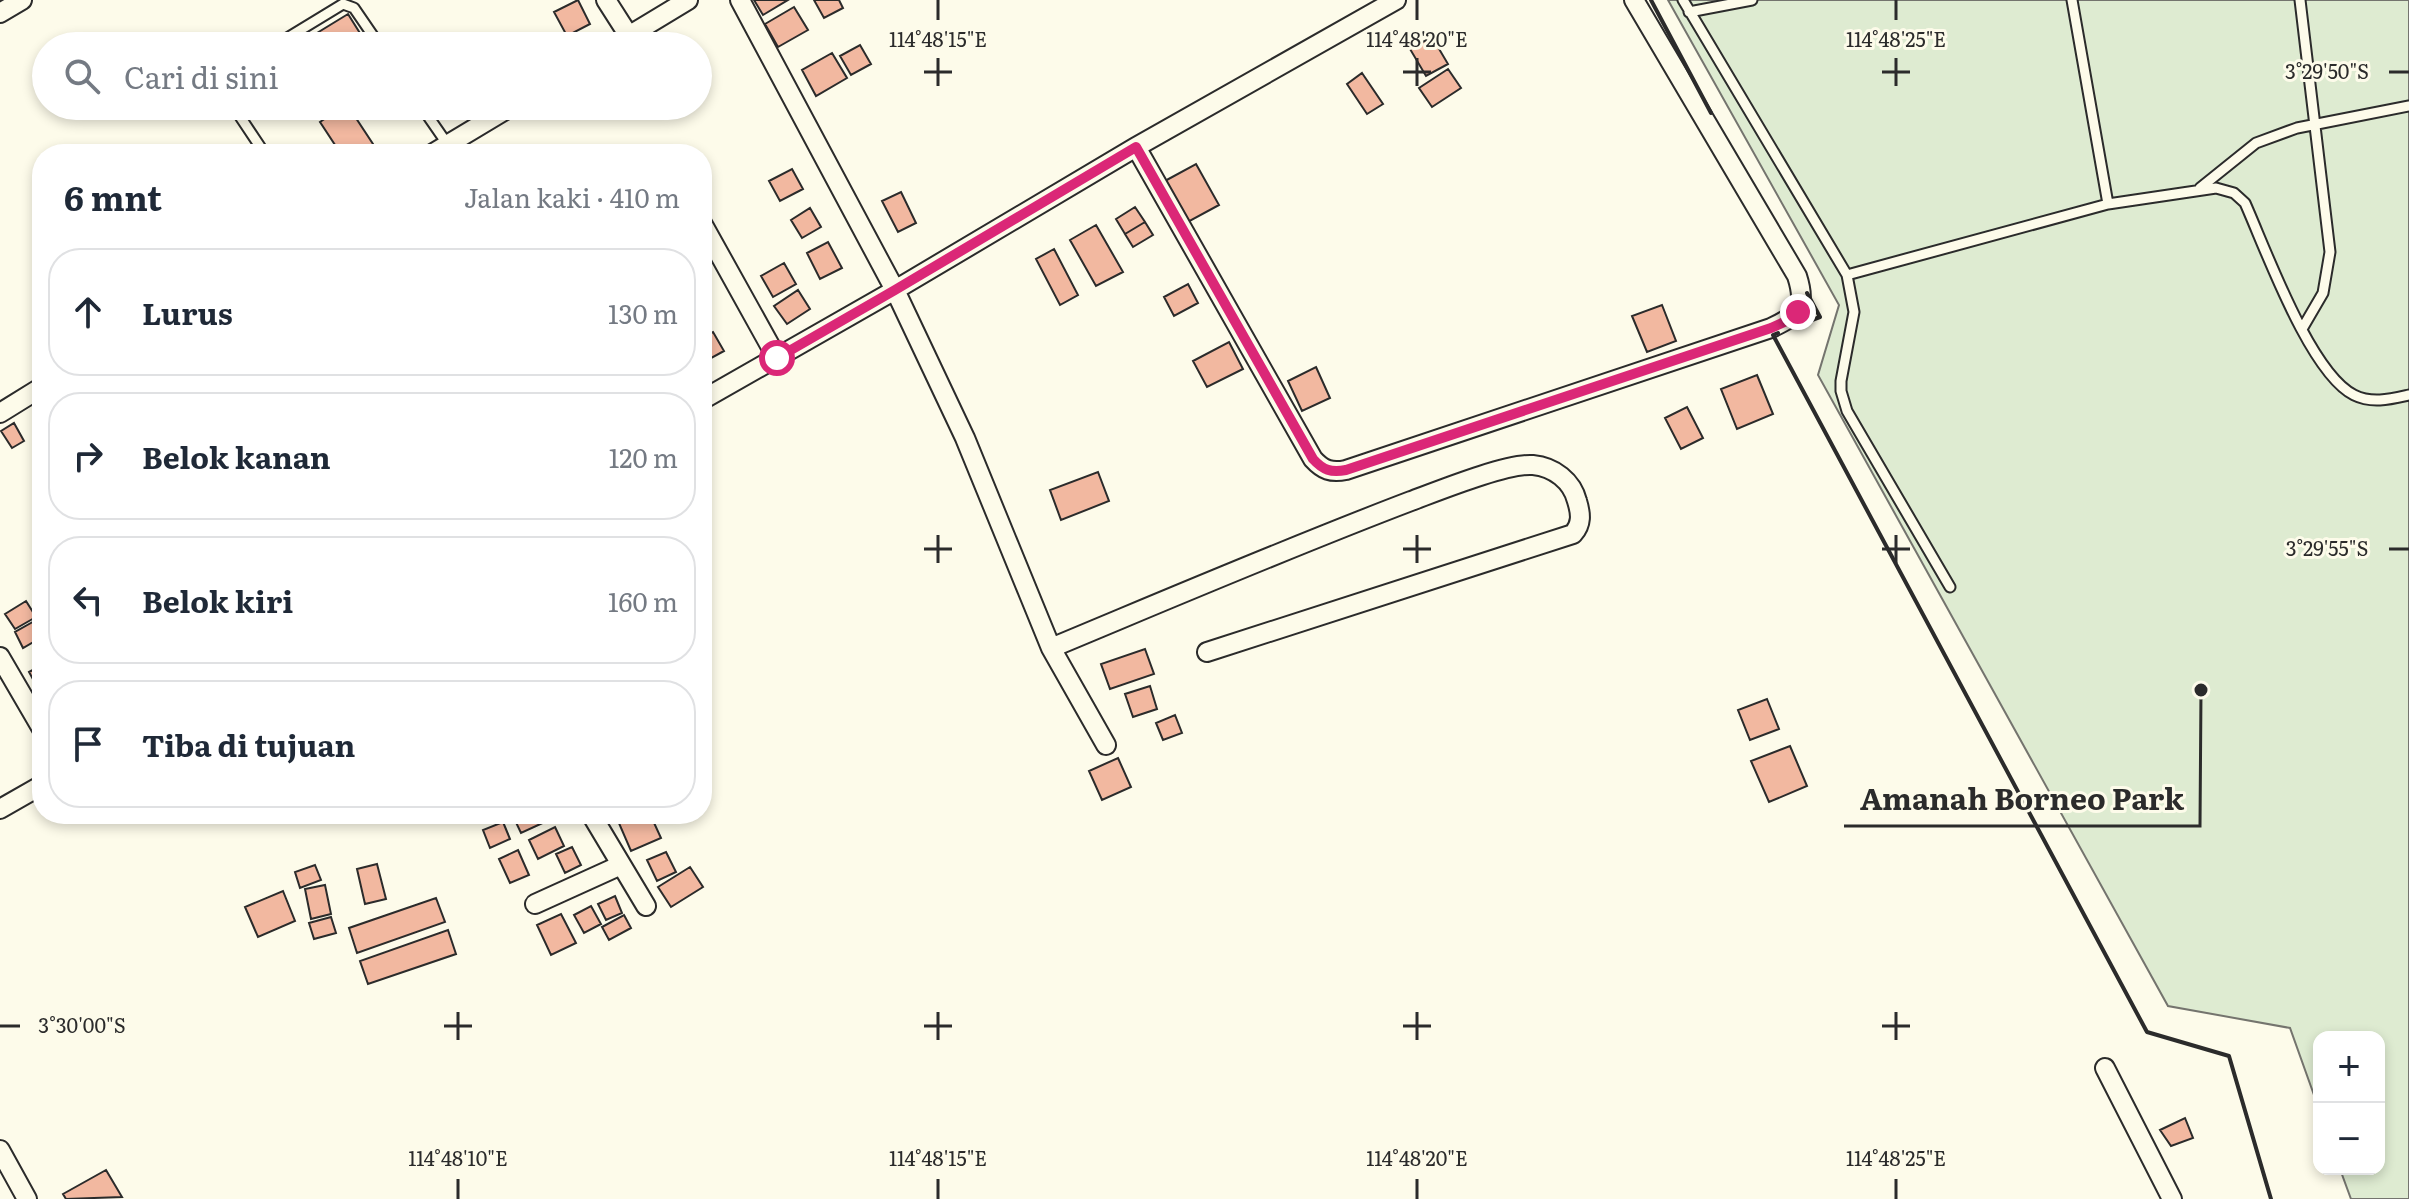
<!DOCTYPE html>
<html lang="id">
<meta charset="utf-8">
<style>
body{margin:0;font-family:Literata,serif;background:#f6f6f7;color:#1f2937}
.controls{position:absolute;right:24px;bottom:24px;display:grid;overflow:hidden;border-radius:16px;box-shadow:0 4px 12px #0003}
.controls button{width:72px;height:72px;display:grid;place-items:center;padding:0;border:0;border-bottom:2px solid #e0e1e3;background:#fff;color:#1f2937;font:40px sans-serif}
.stop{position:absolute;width:24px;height:24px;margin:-18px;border:6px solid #db2777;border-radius:50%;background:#fff}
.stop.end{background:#db2777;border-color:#fff;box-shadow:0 2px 8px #0008}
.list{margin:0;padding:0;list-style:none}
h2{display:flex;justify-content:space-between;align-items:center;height:104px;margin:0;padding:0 32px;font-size:34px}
h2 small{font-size:26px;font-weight:400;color:#747a83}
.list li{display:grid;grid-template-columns:52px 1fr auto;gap:24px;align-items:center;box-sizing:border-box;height:128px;margin:0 16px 16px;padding:0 16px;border:2px solid #e0e1e3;border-radius:32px}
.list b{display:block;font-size:30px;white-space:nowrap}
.list em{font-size:26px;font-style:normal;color:#747a83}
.icon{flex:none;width:44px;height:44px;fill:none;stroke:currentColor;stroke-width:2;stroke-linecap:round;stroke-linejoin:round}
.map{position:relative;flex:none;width:2409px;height:1199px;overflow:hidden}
.search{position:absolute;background:#fff;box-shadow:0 4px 12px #0003;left:32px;top:32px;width:680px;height:88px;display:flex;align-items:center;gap:20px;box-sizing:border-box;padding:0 28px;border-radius:44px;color:#747a83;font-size:30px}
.panel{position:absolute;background:#fff;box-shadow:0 4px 12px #0003;left:32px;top:144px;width:680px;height:680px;border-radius:32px}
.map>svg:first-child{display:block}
</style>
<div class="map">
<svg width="2409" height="1199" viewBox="0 0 2409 1199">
<rect width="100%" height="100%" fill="#fdfbea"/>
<path fill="#deebd1" stroke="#74746e" stroke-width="2" d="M1668,0H2409V1199H2351L2340,1169H2379V1037H2319V1109L2290,1028L2168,1006L1818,375L1839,305Z"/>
<path fill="#f2b8a0" stroke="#2b2b2b" stroke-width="2" d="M578,0L590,24L567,36L554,12Z
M754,0H788L763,15Z
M814,0H839L843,8L824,18Z
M794,7L808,30L778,47L765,24Z
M348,14L368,46H326L317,33Z
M1432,37L1448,64L1426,76L1410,49Z
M860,45L871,64L851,75L840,56Z
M832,53L847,78L816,96L802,70Z
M1448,69L1461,88L1432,107L1419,88Z
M1362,73L1383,104L1367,114L1347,84Z
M344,106H348L373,144L357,154H341L320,122Z
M1196,164L1219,205L1186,223L1163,182Z
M792,169L803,189L780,201L769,181Z
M901,192L916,223L898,232L882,201Z
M1135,207L1145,222L1125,234L1116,219Z
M810,208L821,227L802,238L791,220Z
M1145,222L1153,235L1133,247L1125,234Z
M1096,225L1123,272L1096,286L1070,240Z
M828,242L842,268L820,279L807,253Z
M1054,249L1078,295L1060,305L1036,259Z
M784,263L796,284L773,297L761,276Z
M1188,284L1198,303L1174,316L1164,297Z
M798,290L810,309L787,324L774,306Z
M1662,305L1676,341L1647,352L1632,316Z
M713,332L724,351L704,362L702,338Z
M1229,342L1243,369L1207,387L1193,361Z
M1316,367L1330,398L1302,411L1288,381Z
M1757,375L1773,414L1737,429L1721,389Z
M1687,407L1703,438L1681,449L1665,418Z
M14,423L24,441L12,448L1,431Z
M1098,472L1109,501L1061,520L1050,490Z
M26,601L36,617L15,629L5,614Z
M38,619L42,626V637L23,648L15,632Z
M1145,649L1154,674L1110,689L1101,664Z
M42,665V694H41L29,672Z
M1150,686L1157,709L1133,717L1125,694Z
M1767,699L1779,729L1750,740L1738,710Z
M1175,715L1182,733L1163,740L1156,723Z
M1790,746L1807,786L1769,802L1751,761Z
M1118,758L1131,787L1102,800L1089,771Z
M512,814H560V815L521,833Z
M615,814H650L661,838L631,851Z
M503,822L510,839L490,848L483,830Z
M555,827L564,846L538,859L529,840Z
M572,847L581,865L565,873L556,854Z
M518,850L529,875L510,883L499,859Z
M666,852L676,872L657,881L647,860Z
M377,864L386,899L365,904L357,869Z
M315,865L321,880L300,888L295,872Z
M690,867L703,887L671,907L658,887Z
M325,885L331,914L311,919L305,889Z
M283,891L295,921L258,937L245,907Z
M615,896L622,913L606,920L598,904Z
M436,898L445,922L357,953L349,928Z
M591,906L601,924L584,933L574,915Z
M561,914L576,943L551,955L537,925Z
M624,915L631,928L609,940L602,927Z
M331,917L336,933L314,939L309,923Z
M448,930L456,954L368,984L360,961Z
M2185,1118L2193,1138L2171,1146L2160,1130Z
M106,1170L122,1197L66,1199L63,1194Z"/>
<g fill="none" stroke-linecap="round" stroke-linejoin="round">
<g stroke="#2b2b2b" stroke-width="13">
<path id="service" d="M1683,0L1847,275L1854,312L1841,381V391L1847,411L1950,587
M2072,0L2108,204
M2300,0L2330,252L2323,293L2302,329
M1689,12L1752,0
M274,46L343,4L354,8L380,46
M233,106L265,154
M421,106L448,145
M2200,188L2256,143L2297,128L2409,106
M1847,275L2108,204L2216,188L2234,193L2245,203C2266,250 2310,373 2354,395C2372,404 2391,399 2409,395"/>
</g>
<g stroke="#2b2b2b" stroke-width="22">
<path id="minor" d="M606,0L629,36
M740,0L895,290L965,438L1051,648L1106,745
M0,13L22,0
M612,46L688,0
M1136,147L1313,459C1323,470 1331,473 1346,470L1771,328C1799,315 1807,307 1797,276L1634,0
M432,154L512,106
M702,223L777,358
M702,400L895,290L1136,147L1396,0
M0,413L42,387
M1051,648C1171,598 1290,547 1411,501C1438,491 1507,463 1533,465C1554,467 1572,481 1577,501C1581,514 1582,524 1573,534L1207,652
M0,657L42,729
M0,809L42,785
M591,814L646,906
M535,904L621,865
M2105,1068L2172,1199
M0,1150L27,1199"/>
</g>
<use href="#service" stroke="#fdfbea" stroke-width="9"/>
<use href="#minor" stroke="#fdfbea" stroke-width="18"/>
<path stroke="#2b2b2b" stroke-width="4" d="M1651,0L1711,113
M1793,327L1820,317L1807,293
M1778,333L1773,335L2147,1032L2229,1056L2271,1199"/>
</g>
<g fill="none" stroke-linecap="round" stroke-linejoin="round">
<path stroke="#db2777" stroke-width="10" d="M777,358L895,290L1136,147L1313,459C1323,470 1331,473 1346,470L1771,328L1791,319L1798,312"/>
</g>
<path fill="none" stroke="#2b2b2b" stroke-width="3" d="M938,0V20M1417,0V20M1896,0V20M938,58V86M1417,58V86M1896,58V86M924,72H952M1403,72H1431M1882,72H1910M2389,72H2409M938,535V563M1417,535V563M1896,535V563M924,549H952M1403,549H1431M1882,549H1910M2389,549H2409M458,1012V1040M938,1012V1040M1417,1012V1040M1896,1012V1040M0,1026H20M444,1026H472M924,1026H952M1403,1026H1431M1882,1026H1910M458,1179V1199M938,1179V1199M1417,1179V1199M1896,1179V1199"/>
<g font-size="20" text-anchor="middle" fill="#2b2b2b" stroke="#fdfbea" stroke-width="6" stroke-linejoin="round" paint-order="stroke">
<text x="938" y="47">114°48'15"E</text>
<text x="1417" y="47">114°48'20"E</text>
<text x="1896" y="47">114°48'25"E</text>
<text x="2327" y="79">3°29'50"S</text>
<text x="2327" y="556">3°29'55"S</text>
<text x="82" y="1033">3°30'00"S</text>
<text x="458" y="1166">114°48'10"E</text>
<text x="938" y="1166">114°48'15"E</text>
<text x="1417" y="1166">114°48'20"E</text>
<text x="1896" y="1166">114°48'25"E</text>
</g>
<path fill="none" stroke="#2b2b2b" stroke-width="3" d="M2201 690L2200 826H1844"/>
<circle fill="#2b2b2b" stroke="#fdfbea" stroke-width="3" cx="2201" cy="690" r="8"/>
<g font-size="30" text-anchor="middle" font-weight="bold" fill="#2b2b2b" stroke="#fdfbea" stroke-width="6" stroke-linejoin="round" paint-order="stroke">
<text x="2022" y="810">Amanah Borneo Park</text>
</g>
</svg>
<div class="controls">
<button>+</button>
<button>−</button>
</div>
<div class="stop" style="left:777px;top:358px"></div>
<div class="stop end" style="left:1798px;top:312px"></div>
<div class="search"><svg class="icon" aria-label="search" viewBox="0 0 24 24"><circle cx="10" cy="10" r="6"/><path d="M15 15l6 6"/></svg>Cari di sini</div>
<section class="panel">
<h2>6 mnt<small>Jalan kaki · 410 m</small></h2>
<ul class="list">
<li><svg class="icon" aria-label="ahead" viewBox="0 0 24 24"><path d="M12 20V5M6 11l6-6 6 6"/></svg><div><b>Lurus</b></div><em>130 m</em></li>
<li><svg class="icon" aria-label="right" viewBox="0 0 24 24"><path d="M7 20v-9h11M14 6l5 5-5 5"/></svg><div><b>Belok kanan</b></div><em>120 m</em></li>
<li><svg class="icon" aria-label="left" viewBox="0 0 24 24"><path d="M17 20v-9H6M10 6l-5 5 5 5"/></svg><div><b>Belok kiri</b></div><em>160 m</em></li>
<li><svg class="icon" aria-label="arrive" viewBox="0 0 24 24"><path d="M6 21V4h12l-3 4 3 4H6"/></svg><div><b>Tiba di tujuan</b></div></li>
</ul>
</section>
</div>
